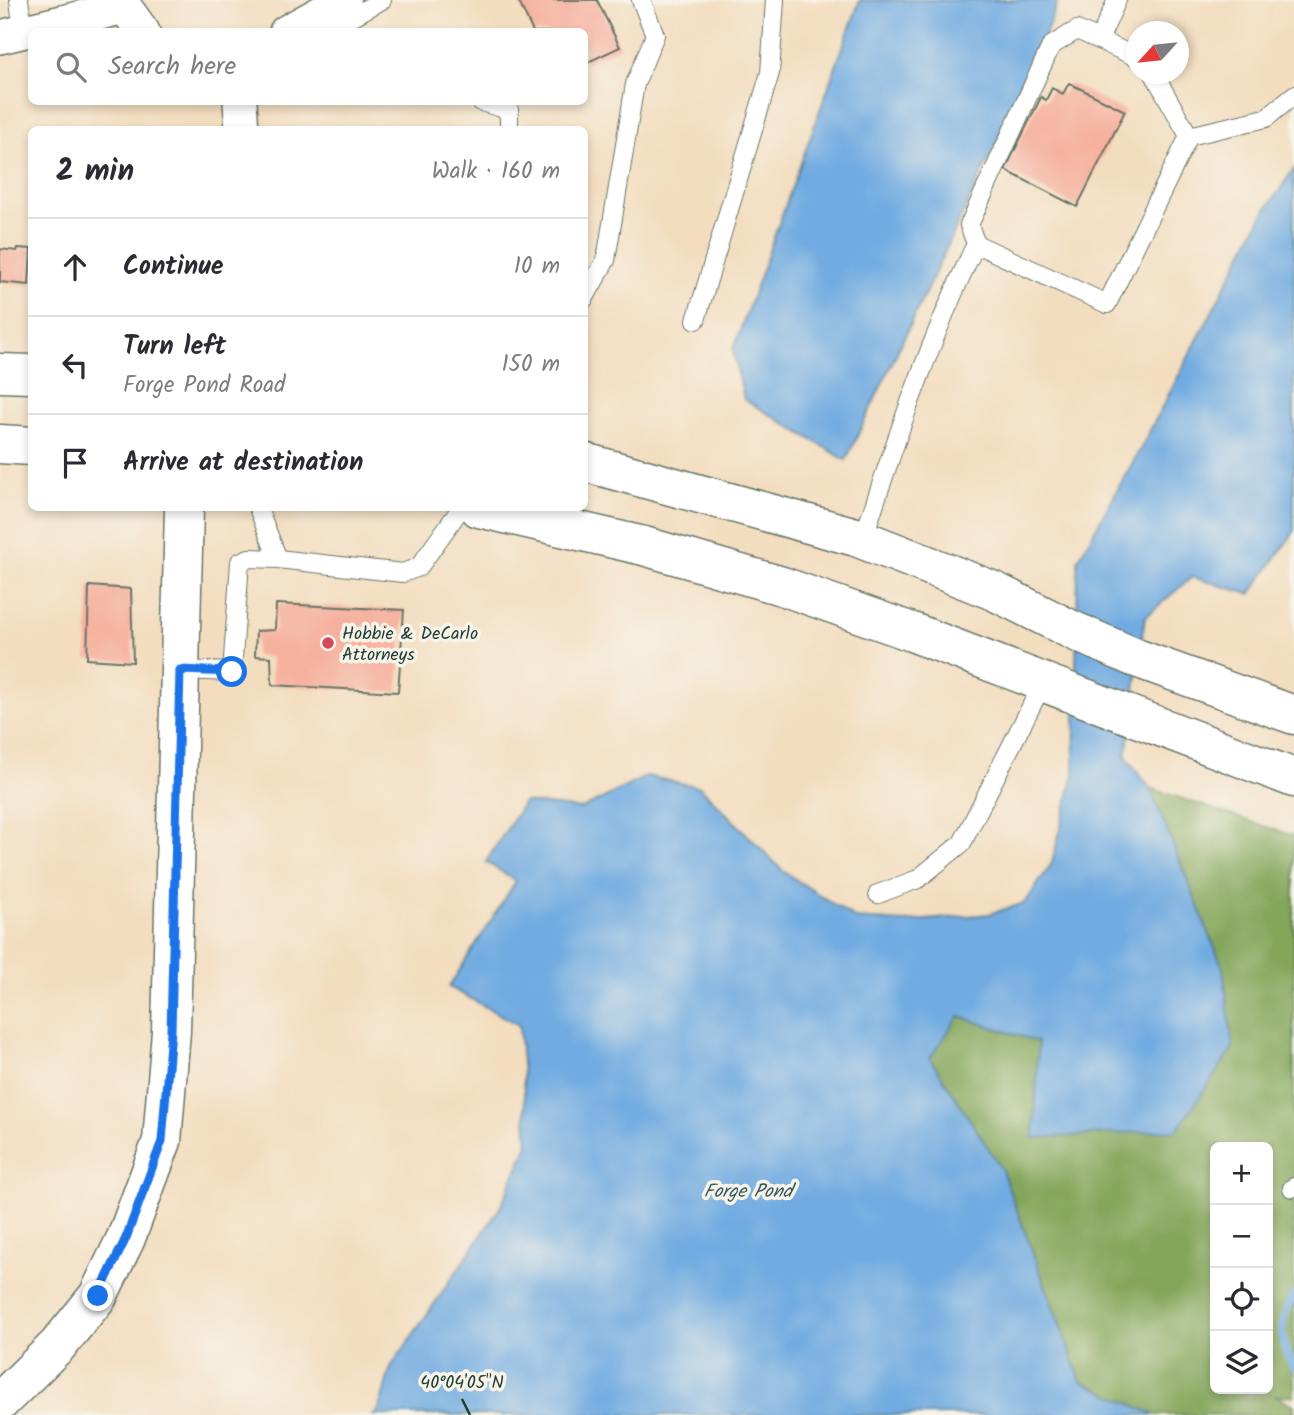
<!DOCTYPE html>
<meta charset="utf-8">
<style>
body{margin:0;font-family:Kalam,sans-serif;background:#f2f2f3;color:#2b2b33}
.controls{position:absolute;right:21px;bottom:21px;display:grid;overflow:hidden;border-radius:10px;box-shadow:0 4px 10px #0003}
.controls button{width:63px;height:63px;display:grid;place-items:center;padding:0;border:0;border-bottom:2px solid #e1e1e2;background:#fff;color:#2b2b33;font:35px sans-serif}
.compass{position:absolute;left:1126px;top:21px;width:63px;height:63px;border-radius:50%;background:#fff;box-shadow:0 4px 10px #0003;rotate:243deg}
.stop{position:absolute;width:21px;height:21px;margin:-16px;border:5px solid #1a73e8;border-radius:50%;background:#fff}
.stop.end{background:#1a73e8;border-color:#fff;box-shadow:0 2px 7px #0008}
.list{margin:0;padding:0;list-style:none}
h2{display:flex;justify-content:space-between;align-items:center;height:91px;margin:0;padding:0 28px;font-size:30px}
h2 small{font-size:23px;font-weight:400;color:#7c7c81}
.list li{display:grid;grid-template-columns:46px 1fr auto;gap:21px;align-items:center;box-sizing:border-box;height:98px;padding:0 28px;border-top:2px solid #e1e1e2}
.list b{display:block;font-size:26px;white-space:nowrap}
.list p{margin:0;font-size:23px;white-space:nowrap;color:#7c7c81}
.list em{font-size:23px;font-style:normal;color:#7c7c81}
.icon{flex:none;width:38px;height:38px;fill:none;stroke:currentColor;stroke-width:2;stroke-linecap:round;stroke-linejoin:round}
.map{position:relative;flex:none;width:1294px;height:1415px;overflow:hidden}
.search{position:absolute;background:#fff;box-shadow:0 4px 10px #0003;left:28px;top:28px;width:560px;height:77px;display:flex;align-items:center;gap:18px;box-sizing:border-box;padding:0 24px;border-radius:10px;color:#7c7c81;font-size:26px}
.panel{position:absolute;background:#fff;box-shadow:0 4px 10px #0003;left:28px;top:126px;width:560px;height:385px;border-radius:10px}
.map>svg:first-child{display:block}
</style>
<div class="map">
<svg width="1294" height="1415" viewBox="0 0 1294 1415">
<rect width="100%" height="100%" fill="#f7f3e8"/>
<filter id="ink" filterUnits="userSpaceOnUse"><feTurbulence type="fractalNoise" baseFrequency=".0143" numOctaves="2"/><feDisplacementMap in="SourceGraphic" scale="14" xChannelSelector="R" yChannelSelector="G"/><feConvolveMatrix kernelMatrix="1 2 1 2 8 2 1 2 1" color-interpolation-filters="sRGB"/></filter>
<filter id="wash" filterUnits="userSpaceOnUse"><feTurbulence type="fractalNoise" baseFrequency=".00686" numOctaves="4" result="noise"/><feDisplacementMap in="SourceGraphic" scale="28" xChannelSelector="R" yChannelSelector="G"/><feGaussianBlur stdDeviation="1.57" result="paint"/><feColorMatrix in="noise" values="0 0 0 0 0 0 0 0 0 0 0 0 0 0 0 0 0 1.4 0 .05"/><feComposite in="paint" operator="in"/></filter>
<g filter="url(#wash)">
<rect width="100%" height="100%" fill="#f3ddbf"/>
<path fill="#83a65a" stroke="#517247" stroke-width="2" fill-rule="evenodd" d="M1150,788L1294,836V1396L1275,1395L1294,1405V1415H1155L1081,1382L1001,1168L930,1058L958,1016L1038,1042L1223,968ZM1215,1147H1268V1389H1215Z"/>
<path fill="#71abe1" stroke="#48748a" stroke-width="2" d="M860,0H1058L1038,55L846,460L744,399L733,350Z
M1294,169V532L1250,594L1192,577L1145,617L1126,757L1150,788L1223,968L1233,1048L1177,1130L1034,1138L1038,1042L959,1016L930,1058L1001,1168L1081,1381L1155,1415H373L378,1412L391,1367L500,1208L528,1145L519,1025L449,987L516,881L486,862L524,802L582,809L647,776L700,787L783,871L856,919L905,922L989,914L1025,903L1052,863L1074,774L1078,560L1142,446L1264,212Z"/>
<g fill="none" stroke-linecap="round" stroke-linejoin="round">
<path stroke="#71abe1" stroke-width="8" d="M1294,1295C1279,1319 1278,1343 1294,1367"/>
</g>
<g id="blocks">
<path fill="#f6b09e" d="M518,0H597L620,47L584,64V32H533Z
M1069,83L1125,111L1077,207L1005,170L1041,97L1046,100L1052,88L1063,94Z
M18,248L31,249L29,285L0,282V249L17,251Z
M89,586L131,589L133,662L87,659Z
M276,604L404,610L398,692L272,685L271,657L255,656L256,631L275,630Z"/>
</g>
</g>
<g filter="url(#ink)">
<use href="#blocks" fill-opacity="0" stroke="#697565" stroke-width="2"/>
<g fill="none" stroke-linecap="round" stroke-linejoin="round">
<g stroke="#697565" stroke-width="20">
<path id="service" d="M19,0L23,31
M325,32L382,0
M1099,40L1117,0
M481,102L509,110V130
M1189,136L1266,118L1294,95
M976,244L1107,304L1189,136L1154,74
M584,299L606,260L635,84L655,35L641,0
M696,320L770,73L775,0
M258,508L278,559L403,573L419,567L461,508
M863,539C896,439 930,339 976,244L969,225L1051,46L1077,30L1136,57
M180,670L232,672L240,562L249,558L278,559
M878,894L918,879L962,843L1044,681
M1292,1188L1294,1187"/>
</g>
<g stroke="#697565" stroke-width="36">
<path id="minor" d="M123,0L125,7L143,32
M286,32L344,0
M0,37L125,7
M240,102L242,130"/>
</g>
<g stroke="#697565" stroke-width="41">
<path id="tertiary" d="M0,1402L58,1345L98,1296L126,1238L162,1141L171,1031L184,508"/>
</g>
<g stroke="#697565" stroke-width="41">
<path id="trunk" d="M0,373L32,374
M0,444L32,446
M584,462L856,537L994,591L1074,631L1136,658L1294,715
M479,508L644,546L782,586L912,632L1294,778"/>
</g>
<use href="#service" stroke="#fff" stroke-width="18"/>
<use href="#minor" stroke="#fff" stroke-width="33"/>
<use href="#tertiary" stroke="#fff" stroke-width="38"/>
<use href="#trunk" stroke="#fff" stroke-width="38"/>
</g>
</g>
<g fill="none" stroke-linecap="round" stroke-linejoin="round" filter="url(#ink)">
<path stroke="#1a73e8" stroke-width="9" d="M98,1296L126,1238L162,1141L171,1031L180,670L232,672"/>
</g>
<path fill="none" stroke="#1f3d34" stroke-width="2.5" d="M462,1399L470,1415"/>
<circle fill="#d1495b" stroke="#f7f3e8" stroke-width="2.5" cx="328" cy="643" r="7"/>
<g text-anchor="middle" stroke-width="7" stroke-linejoin="round" paint-order="stroke">
<g font-size="18" fill="#1f3d34" stroke="#f7f3e8" text-anchor="start">
<text x="342" y="639">Hobbie &amp; DeCarlo<tspan x="342" dy="21">Attorneys</tspan></text>
</g>
<g font-size="19" font-style="italic" fill="#34585f" stroke="#f7f3e8">
<text x="748" y="1197">Forge Pond</text>
</g>
</g>
<g font-size="18" text-anchor="middle" fill="#1f3d34" stroke="#f7f3e8" stroke-width="7" stroke-linejoin="round" paint-order="stroke">
<text x="462" y="1388">40°04'05"N</text>
</g>
</svg>
<div class="controls">
<button>+</button>
<button>−</button>
<button><svg class="icon" aria-label="locate" viewBox="0 0 24 24"><circle cx="12" cy="12" r="6"/><path d="M12 2v4M12 18v4M2 12h4M18 12h4"/></svg></button>
<button><svg class="icon" aria-label="layers" viewBox="0 0 24 24"><path d="M12 4l9 5-9 5-9-5zM3 14l9 5 9-5"/></svg></button>
</div>
<svg class="compass" viewBox="-18 -18 36 36"><path d="M0-13l5 13h-10z" fill="#e53935"/><path d="M0 13l5-13h-10z" fill="#7c7c81"/></svg>
<div class="stop" style="left:232px;top:672px"></div>
<div class="stop end" style="left:98px;top:1296px"></div>
<div class="search"><svg class="icon" aria-label="search" viewBox="0 0 24 24"><circle cx="10" cy="10" r="6"/><path d="M15 15l6 6"/></svg>Search here</div>
<section class="panel">
<h2>2 min<small>Walk · 160 m</small></h2>
<ul class="list">
<li><svg class="icon" aria-label="ahead" viewBox="0 0 24 24"><path d="M12 20V5M6 11l6-6 6 6"/></svg><div><b>Continue</b></div><em>10 m</em></li>
<li><svg class="icon" aria-label="left" viewBox="0 0 24 24"><path d="M17 20v-9H6M10 6l-5 5 5 5"/></svg><div><b>Turn left</b><p>Forge Pond Road</p></div><em>150 m</em></li>
<li><svg class="icon" aria-label="arrive" viewBox="0 0 24 24"><path d="M6 21V4h12l-3 4 3 4H6"/></svg><div><b>Arrive at destination</b></div></li>
</ul>
</section>
</div>
